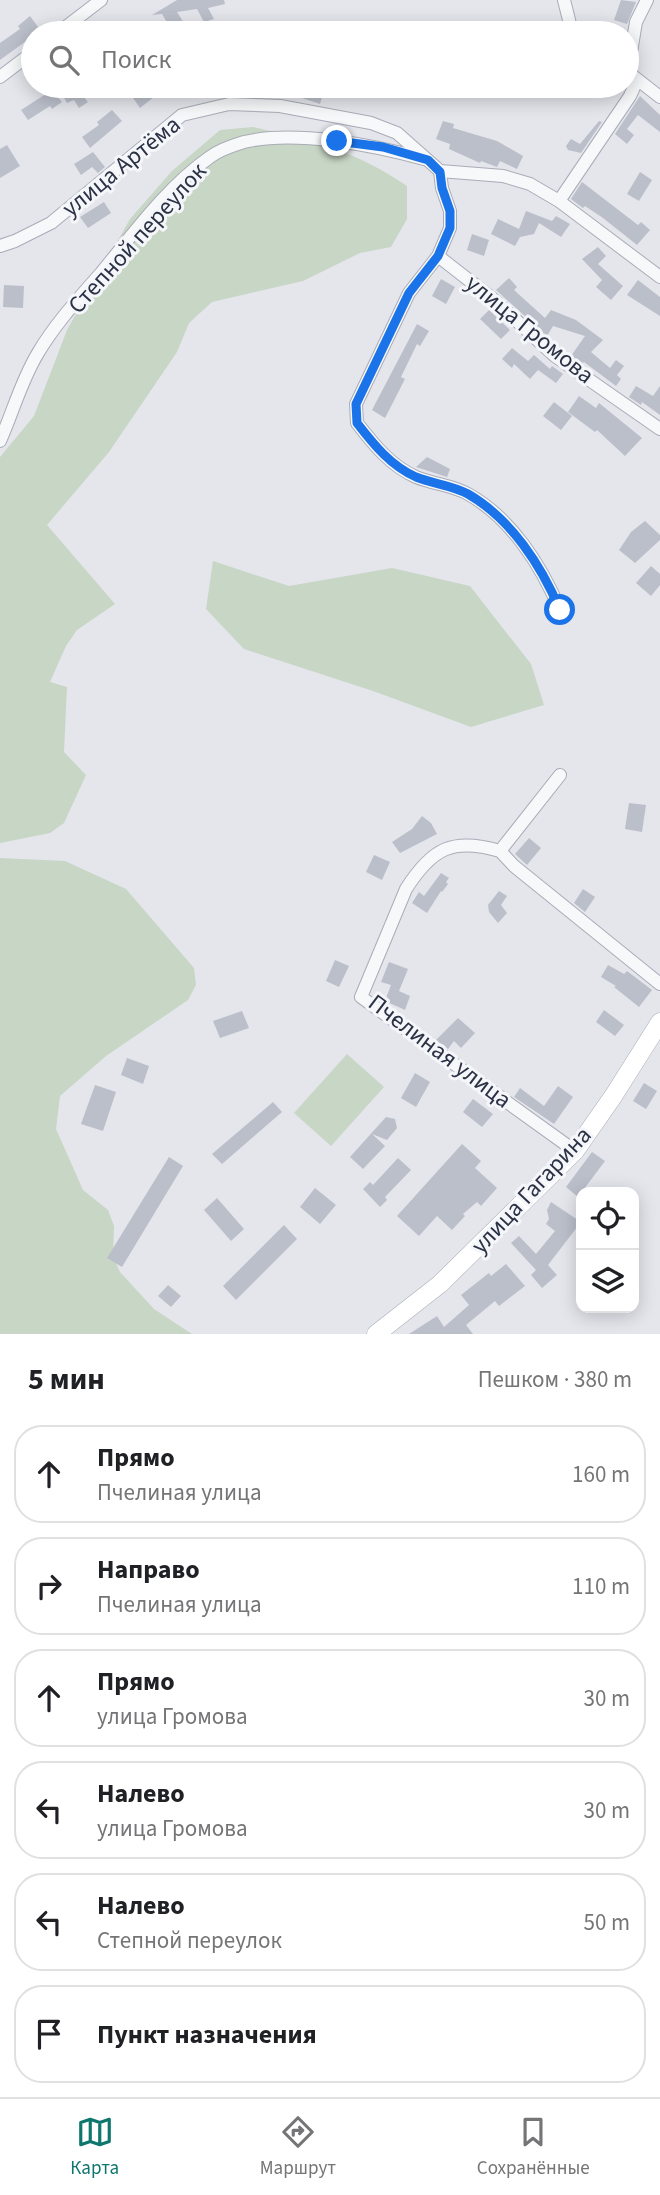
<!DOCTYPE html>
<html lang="ru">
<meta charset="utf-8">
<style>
body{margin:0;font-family:"Source Sans 3",sans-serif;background:#f2f2f2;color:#202124}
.controls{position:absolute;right:21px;bottom:21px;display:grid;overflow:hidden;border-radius:14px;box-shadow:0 4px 18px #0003}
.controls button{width:63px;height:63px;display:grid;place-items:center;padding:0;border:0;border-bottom:2px solid #e0e0e0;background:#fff;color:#202124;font:35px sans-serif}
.stop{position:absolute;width:21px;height:21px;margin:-16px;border:5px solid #1a73e8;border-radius:50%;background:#fff}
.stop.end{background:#1a73e8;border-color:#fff;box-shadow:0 2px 7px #0008}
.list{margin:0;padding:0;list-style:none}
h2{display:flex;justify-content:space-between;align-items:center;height:91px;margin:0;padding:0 28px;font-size:30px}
h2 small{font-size:23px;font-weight:400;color:#757577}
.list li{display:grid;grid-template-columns:46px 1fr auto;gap:21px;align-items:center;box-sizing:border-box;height:98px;margin:0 14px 14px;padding:0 14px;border:2px solid #e0e0e0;border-radius:28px}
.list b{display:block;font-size:26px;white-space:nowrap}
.list p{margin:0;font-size:23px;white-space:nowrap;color:#757577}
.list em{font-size:23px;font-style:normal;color:#757577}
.icon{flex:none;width:38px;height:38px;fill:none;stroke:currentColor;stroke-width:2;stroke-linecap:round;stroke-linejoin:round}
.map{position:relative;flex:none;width:660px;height:1334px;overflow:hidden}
.search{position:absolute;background:#fff;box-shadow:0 4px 18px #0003;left:21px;right:21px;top:21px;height:77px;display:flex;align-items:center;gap:18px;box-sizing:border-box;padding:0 24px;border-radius:38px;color:#757577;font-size:26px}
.sheet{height:763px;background:#fff}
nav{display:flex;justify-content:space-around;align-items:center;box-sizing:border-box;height:98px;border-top:2px solid #e0e0e0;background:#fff;font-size:19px;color:#757577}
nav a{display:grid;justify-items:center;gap:4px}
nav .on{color:#0f766e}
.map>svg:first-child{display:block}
</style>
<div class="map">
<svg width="660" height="1334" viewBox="0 0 660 1334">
<rect width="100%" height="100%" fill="#e4e6ec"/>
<path fill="#c8d6c5" d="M253,127C312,140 356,151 407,186V219L391,247L360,253L303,281L212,302L189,323L177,352L109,452L47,525L115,604L77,630L66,646L50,682L67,687L64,752L86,775L64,823L50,833L0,843V457L34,416L67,330L130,219L172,171L220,130Z
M213,561L289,586L392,568L470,586L531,664L544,705L471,727L373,691L244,649L206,609Z
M0,858L65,861L126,889L194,968L196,985L188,1000L106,1056L60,1096L56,1129L83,1190L108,1210L114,1226L113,1257L120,1272L154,1309L192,1334H0Z
M347,1054L384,1087L331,1146L294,1113Z"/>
<path fill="#bbbfca" d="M177,0H224L225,4L208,8L214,19L204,22L197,9L177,12L184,23L172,31L162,14L152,15Z
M621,0L636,2L627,24L614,20Z
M30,16L41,31L33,33V36L0,60V43L20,29L18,26Z
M145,86L154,97L140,108L131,95Z
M306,86L324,91L320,104L302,98Z
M68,88L88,94L83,96L88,102L79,108L74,100L67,103L62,94Z
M52,90L62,102L52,109L50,106L28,120L21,110Z
M640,96L660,115V132L638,115L627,129L634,135L627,144L615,134Z
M112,110L122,121L90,148L82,137L99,125L97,122Z
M443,121L454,124L453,128L497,141L523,156L517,169L500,161L497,167L481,161L480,163L449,149L450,144L436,139Z
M599,121L602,122L581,153L568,150L566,146L571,139L580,144Z
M7,145L20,166L0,178V149Z
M93,152L105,167L98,173L92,167L81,175L74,164Z
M640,172L652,180L639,201L627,194Z
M582,182L638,225L641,222L650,230L637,245L603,218L585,206L583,208L571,199Z
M104,202L111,213L88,228L80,217Z
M526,211L552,221L556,216L570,224L561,237L539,223L534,234L520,237L515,246L491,234L498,219L519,229Z
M472,234L489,240L484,256L467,250Z
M598,247L606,256L598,264L623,286L611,300L596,287L602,280L582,259Z
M509,278L517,287L514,290L545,318L551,310L576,320L603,340L591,352L610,368L616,360L624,366L617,375L621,379L616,386L584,362L582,364L571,356L585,336L553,326L547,336L496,290Z
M441,279L455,287L446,304L432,296Z
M638,280L660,297V316L627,295Z
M4,285L24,286L23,308L3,307Z
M489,310L510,330L501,339L480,319Z
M417,324L429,331L420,346L417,344L401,377L405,379L385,418L372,410Z
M512,348L528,361L534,355L550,369L552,366L563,374L556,383L538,370L530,379L514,364L512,368L502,359Z
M636,386L653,396L660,386V415L642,402L641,405L629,397Z
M579,396L596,408L599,403L642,438L625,456L597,430L595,432L568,412Z
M554,402L572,416L561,430L543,416Z
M427,457L450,469L447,477L416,467Z
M645,521L660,535V540L635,563L619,550L631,532Z
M651,566L660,574V585L651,596L636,583Z
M629,803L646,805L642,832L625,829Z
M422,816L431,823L437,834L400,853L392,842L412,829Z
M529,838L541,848L527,865L515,854Z
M374,855L390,862L382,880L366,872Z
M441,873L449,878L446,882L448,884L442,892L441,891L427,913L412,903L419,892L424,896Z
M583,889L595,897L585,912L574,903Z
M499,891L507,896L501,905L507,913L498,923L489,912L488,905Z
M335,960L349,966L339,987L326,981Z
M389,962L408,969L399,991L410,996L405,1010L385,1001L391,985L381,982Z
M608,965L624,974L627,971L652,990L639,1007L614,987L616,986L601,977Z
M604,1010L624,1025L615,1036L596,1022Z
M242,1011L249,1028L220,1038L213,1021Z
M458,1018L475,1033L461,1048L454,1041L448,1049L436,1040Z
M127,1058L149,1066L143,1084L121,1075Z
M415,1073L430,1082L416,1107L401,1098Z
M644,1083L657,1091L646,1109L633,1101Z
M95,1085L116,1092L103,1131L81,1124Z
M558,1086L573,1097L554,1124L514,1097L520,1088L544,1106Z
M473,1099L493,1114L482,1127L463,1112Z
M273,1102L282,1112L222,1164L212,1154Z
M386,1117L395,1119L397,1128L387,1140L372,1134L385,1146L363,1169L350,1157Z
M462,1144L481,1161L475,1168L497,1188L481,1206L477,1202L463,1214L465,1216L452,1230L437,1216L419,1236L397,1216Z
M592,1152L605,1161L578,1197L566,1187Z
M169,1157L183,1166L122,1267L107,1258Z
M398,1158L411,1170L385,1197L387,1200L380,1207L363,1189L370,1182L373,1185Z
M315,1188L336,1205L320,1224L300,1207Z
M217,1198L244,1229L231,1241L204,1210Z
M551,1202L581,1222L548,1265L557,1275L542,1288L531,1275L536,1270L511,1243L519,1236L536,1254L555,1231L546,1224L549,1219L547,1210Z
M284,1225L297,1239L236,1300L223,1286Z
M506,1264L525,1286L499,1306L495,1301L466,1325L473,1334H409L437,1316L444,1327L469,1305L461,1295L489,1273L491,1276Z
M168,1285L181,1296L171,1307L158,1296Z"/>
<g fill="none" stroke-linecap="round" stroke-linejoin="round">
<g stroke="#a9acb7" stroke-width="14">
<path id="street" d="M564,0L570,24L577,33
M58,33L101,0
M628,70L636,22L647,0
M633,76L660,97
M0,77L33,52
M440,171L442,188L450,211V228L438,256L409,293L356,404L357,423C374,445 391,466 416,477C433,484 452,485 468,494C511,518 541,565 560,610
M559,201L630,96L637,80
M0,246L15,241L51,223L182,115L229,104L280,106L371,123L397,133L440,171L503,176L530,184L559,201L660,277
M438,256L493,299L555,356L660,429
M0,441C13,412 21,381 38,353C55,324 79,298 101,273C134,233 167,187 210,157C219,150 234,145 244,142C295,130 374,145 424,159
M560,775L500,851C453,837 432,848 406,889L361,997L575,1151
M500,851L514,866L660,984"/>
</g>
<g stroke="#a9acb7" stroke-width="19">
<path id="secondary" d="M376,1334L440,1284L575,1151L614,1095L660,1022"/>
</g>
<use href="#street" stroke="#f7f8fa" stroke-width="12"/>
<use href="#secondary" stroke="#fff" stroke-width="18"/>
</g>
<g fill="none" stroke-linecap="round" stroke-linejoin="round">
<path stroke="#1a73e8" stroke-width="9" d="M337,141L383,147L428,160L440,172L442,188L450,211V228L438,256L409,293L356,404L357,423C374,445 391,466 416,477C433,484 452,485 468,494C511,519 541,565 560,610"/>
</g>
<g text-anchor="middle" stroke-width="6" stroke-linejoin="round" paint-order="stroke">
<g font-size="24" fill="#2b3245" stroke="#f4f6f9">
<text transform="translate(121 166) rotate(-39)" y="8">улица Артёма</text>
<text transform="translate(137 238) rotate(-48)" y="8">Степной переулок</text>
<text transform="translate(530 329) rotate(39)" y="8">улица Громова</text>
<text transform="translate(440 1051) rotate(37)" y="8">Пчелиная улица</text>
<text transform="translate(531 1190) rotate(-47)" y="8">улица Гагарина</text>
</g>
</g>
</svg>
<div class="controls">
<button><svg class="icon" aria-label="locate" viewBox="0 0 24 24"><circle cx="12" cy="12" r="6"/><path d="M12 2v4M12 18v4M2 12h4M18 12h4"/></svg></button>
<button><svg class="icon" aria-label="layers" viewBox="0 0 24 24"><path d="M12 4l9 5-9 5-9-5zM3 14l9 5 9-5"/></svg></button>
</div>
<div class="stop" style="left:560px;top:610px"></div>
<div class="stop end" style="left:337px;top:141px"></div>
<div class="search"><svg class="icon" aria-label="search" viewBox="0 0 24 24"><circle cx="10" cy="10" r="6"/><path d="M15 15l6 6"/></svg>Поиск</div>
</div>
<section class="sheet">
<h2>5 мин<small>Пешком · 380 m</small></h2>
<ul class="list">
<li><svg class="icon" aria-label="ahead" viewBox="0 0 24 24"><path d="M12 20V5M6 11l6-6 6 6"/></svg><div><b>Прямо</b><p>Пчелиная улица</p></div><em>160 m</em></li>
<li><svg class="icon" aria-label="right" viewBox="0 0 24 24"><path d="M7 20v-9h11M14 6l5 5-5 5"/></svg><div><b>Направо</b><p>Пчелиная улица</p></div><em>110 m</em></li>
<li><svg class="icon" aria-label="ahead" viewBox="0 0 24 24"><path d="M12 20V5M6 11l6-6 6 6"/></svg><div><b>Прямо</b><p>улица Громова</p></div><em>30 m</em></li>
<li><svg class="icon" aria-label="left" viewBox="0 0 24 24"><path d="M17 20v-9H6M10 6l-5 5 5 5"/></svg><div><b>Налево</b><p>улица Громова</p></div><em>30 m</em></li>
<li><svg class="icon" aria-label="left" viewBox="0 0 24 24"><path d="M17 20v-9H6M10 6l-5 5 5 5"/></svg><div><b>Налево</b><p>Степной переулок</p></div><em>50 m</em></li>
<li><svg class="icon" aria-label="arrive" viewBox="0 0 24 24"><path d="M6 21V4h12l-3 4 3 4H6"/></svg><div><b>Пункт назначения</b></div></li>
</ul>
</section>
<nav>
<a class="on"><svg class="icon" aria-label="map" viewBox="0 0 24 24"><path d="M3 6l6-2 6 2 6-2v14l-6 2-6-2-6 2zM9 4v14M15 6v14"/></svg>Карта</a>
<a><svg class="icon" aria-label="directions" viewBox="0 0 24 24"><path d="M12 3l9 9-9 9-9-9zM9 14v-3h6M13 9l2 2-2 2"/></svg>Маршрут</a>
<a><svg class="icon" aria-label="saved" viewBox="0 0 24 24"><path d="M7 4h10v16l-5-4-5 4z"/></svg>Сохранённые</a>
</nav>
